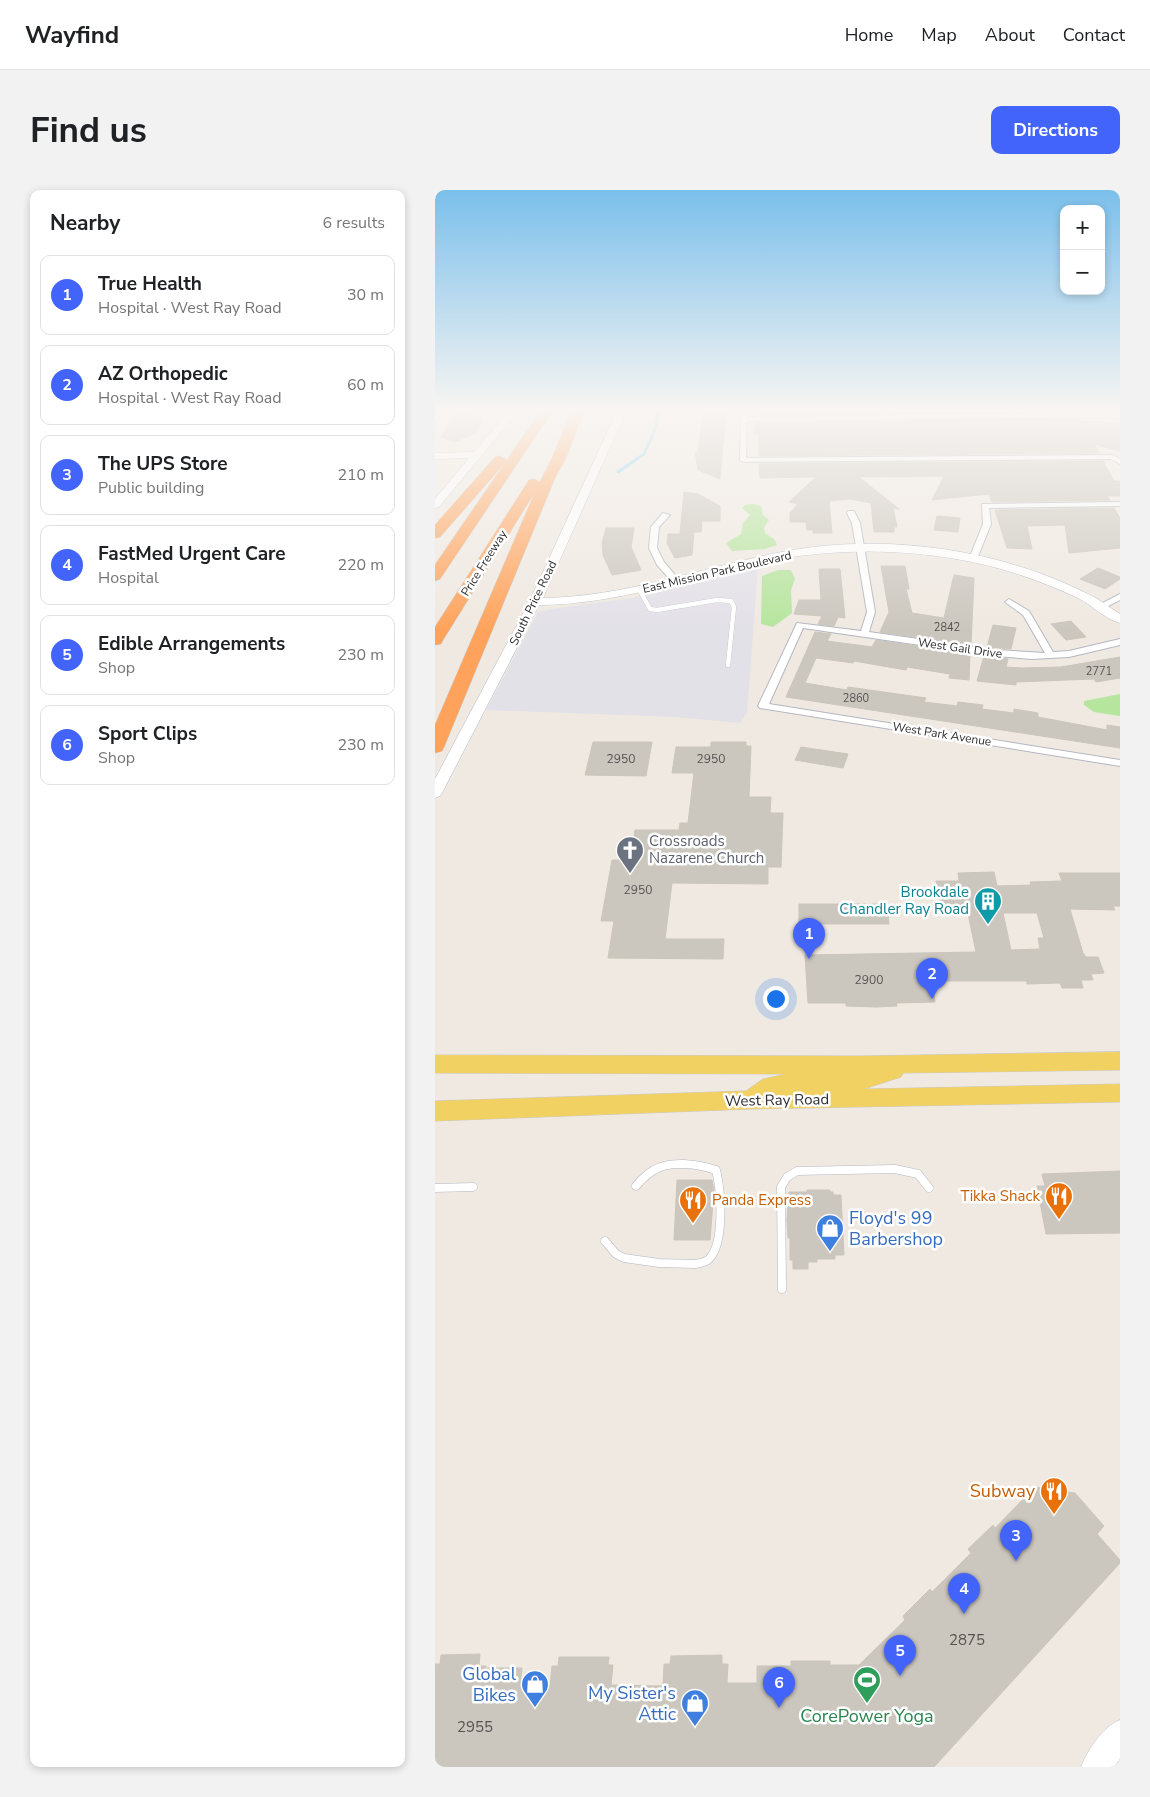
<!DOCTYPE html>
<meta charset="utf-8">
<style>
body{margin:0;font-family:"Nunito Sans",sans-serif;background:#f2f2f2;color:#202124}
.controls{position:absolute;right:15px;top:15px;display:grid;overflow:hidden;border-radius:10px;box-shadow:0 2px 8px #0003}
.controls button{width:45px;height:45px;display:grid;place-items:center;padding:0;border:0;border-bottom:1px solid #e0e0e0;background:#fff;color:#202124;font:25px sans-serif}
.you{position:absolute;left:340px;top:808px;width:18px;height:18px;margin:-12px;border:4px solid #fff;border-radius:50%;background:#1a73e8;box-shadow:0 0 0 8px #1a73e833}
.badge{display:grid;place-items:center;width:32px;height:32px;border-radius:50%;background:#4264fb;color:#fff;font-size:16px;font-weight:700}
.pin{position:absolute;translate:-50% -41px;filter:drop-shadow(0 1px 2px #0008)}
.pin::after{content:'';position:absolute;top:26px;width:18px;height:15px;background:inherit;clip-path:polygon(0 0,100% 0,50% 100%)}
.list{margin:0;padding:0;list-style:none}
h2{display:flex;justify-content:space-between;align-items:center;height:65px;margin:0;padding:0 20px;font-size:21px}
h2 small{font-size:16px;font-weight:400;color:#757577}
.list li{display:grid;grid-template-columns:32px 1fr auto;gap:15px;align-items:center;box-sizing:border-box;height:80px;margin:0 10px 10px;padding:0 10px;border:1px solid #e0e0e0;border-radius:10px}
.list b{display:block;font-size:19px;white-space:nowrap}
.list p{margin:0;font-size:16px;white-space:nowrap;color:#757577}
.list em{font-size:16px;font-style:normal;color:#757577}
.map{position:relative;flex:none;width:685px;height:1577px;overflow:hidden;border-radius:10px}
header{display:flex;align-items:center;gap:30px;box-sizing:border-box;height:70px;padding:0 25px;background:#fff;border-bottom:1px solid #e0e0e0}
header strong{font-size:24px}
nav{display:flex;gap:28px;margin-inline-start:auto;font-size:18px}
.intro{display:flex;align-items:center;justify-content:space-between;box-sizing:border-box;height:120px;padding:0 30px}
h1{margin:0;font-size:35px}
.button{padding:12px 22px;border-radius:10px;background:#4264fb;color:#fff;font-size:18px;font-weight:700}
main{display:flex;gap:30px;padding:0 30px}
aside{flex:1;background:#fff;border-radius:10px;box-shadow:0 2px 8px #0003}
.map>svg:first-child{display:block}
</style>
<header>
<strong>Wayfind</strong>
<nav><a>Home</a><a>Map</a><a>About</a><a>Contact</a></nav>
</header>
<div class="intro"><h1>Find us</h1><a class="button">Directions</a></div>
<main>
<aside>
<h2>Nearby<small>6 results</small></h2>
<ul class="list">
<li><span class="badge">1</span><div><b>True Health</b><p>Hospital · West Ray Road</p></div><em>30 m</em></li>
<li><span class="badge">2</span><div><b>AZ Orthopedic</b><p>Hospital · West Ray Road</p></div><em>60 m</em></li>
<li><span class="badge">3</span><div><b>The UPS Store</b><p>Public building</p></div><em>210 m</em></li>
<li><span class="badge">4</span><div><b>FastMed Urgent Care</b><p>Hospital</p></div><em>220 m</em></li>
<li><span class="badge">5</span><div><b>Edible Arrangements</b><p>Shop</p></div><em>230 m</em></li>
<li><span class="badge">6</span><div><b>Sport Clips</b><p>Shop</p></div><em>230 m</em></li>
</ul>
</aside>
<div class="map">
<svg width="685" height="1577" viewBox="0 0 685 1577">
<rect width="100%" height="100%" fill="#efe9e1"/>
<path fill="#e3e1e8" d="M323,377L312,523L305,533L240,527L51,520L103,422L117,419L198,408Z"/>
<path fill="#b6e59e" d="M318,314L326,316L328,325L334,330L329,338L330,343L340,350L342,355L330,359L297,361L291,353L306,344L308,333L315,325L307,318L310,315Z
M343,380H356L360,389L356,400L357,423L338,437L326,434L327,386Z
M685,504V526L659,522L649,515V511Z"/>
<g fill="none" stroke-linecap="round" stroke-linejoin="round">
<path stroke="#75cff0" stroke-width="3" d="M183,282L209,264L219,242L224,219"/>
</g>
<path fill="#cbc7bf" stroke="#cbc5ba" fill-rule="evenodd" d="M23,219H46L40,230H47L40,243L19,252L6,247Z
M269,219H291L285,289L263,280L260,262H263Z
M321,219H640L642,222L320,225Z
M646,229L647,232L685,233V261L659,254L664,263L324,266V244H320V233Z
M668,271L679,291H685V306H672L675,310L557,312L554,304L497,310L509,286L424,287L464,319L458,318L462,337H459V342H439L436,313L415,309L394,311L397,343H378V340H372L371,332H355V323L363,314L354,312L381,287L325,288L324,274Z
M249,302L263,304L285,316V331H267L266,342H259L257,365L240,368L232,353L233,344H245Z
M679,318L685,328V358L634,363L630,335L592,336L597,359L572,358L560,320Z
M502,326L525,328L523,342L499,340Z
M171,338H199L196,357L206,380L177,385L168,365L167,353Z
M446,376H470L474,399H471L477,423L509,428L519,385L539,388L536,455L445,442L454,422Z
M663,378L685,387V389L670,399L645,389Z
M384,379H405L410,428L403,427L399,436L383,434L387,426L359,424L364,410H386Z
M636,431L651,447L631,450L616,434Z
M558,435L581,438L576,459L552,457Z
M380,442L396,444L392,451L437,457L441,450L535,464L534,490L514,488L515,484L472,477L471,480L419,471L418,473L381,468L370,493L412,500L413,497L491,508L489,512L522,516L523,512L548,515L547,519L579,523V519L603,523V527L672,540V535L685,537V558L351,507Z
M549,466L573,469L571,477L587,478L626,477L685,467V488L661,492L659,489L581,492V495L542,491Z
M158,552H217L211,586L150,585Z
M276,552H311V556H316L314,607H336L335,623H348L346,677H333V694L237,693L230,749H289L288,769L173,768L179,731H166L177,670H195L200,640H244L245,633H253L259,583H237L241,557H276Z
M366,557L413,564L408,578L360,570Z
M559,682L562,696L596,695L595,692L627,691L624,683H685V716H678L680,720L635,719L648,763L651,767H663L669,783L656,784L658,790H646L648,798H627L625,793L592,794V791H497L500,812L461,813L462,816L441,817L411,816V813H373L370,765L541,762L532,719H506L501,691H524L523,683ZM568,723H602L609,748H603L605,759L576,760Z
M364,714H452L454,734H364Z
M685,981V1043L611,1044L602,996H610L607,984Z
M242,990H277L279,1000L275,1050H239Z
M372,1000H395V1002H398V1005H406L409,1065H400V1069H382V1072H373V1079H358V1070H355V1048H353L352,1030L354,1002H372Z
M600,1297L640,1303L669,1336L662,1344L685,1370V1373L499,1577H0V1474H5L6,1465L45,1464L44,1476H51L50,1478H87L85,1497L115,1496L117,1476H123L124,1467H174L173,1475H178L176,1495L228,1496L229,1474H235L236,1466L287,1465V1474H293L292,1493H322V1476H356V1471H395V1475H424L470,1430L468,1426L495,1399L497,1402L536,1363L533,1359L558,1335L560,1338Z"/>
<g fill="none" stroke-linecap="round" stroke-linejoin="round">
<g stroke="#b4b7c1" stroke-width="5">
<path id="lane-far1" d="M205,401L215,419L222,420L282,410L296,411L299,417L293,475"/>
</g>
<g stroke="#b4b7c1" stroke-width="9">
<path id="lane" d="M0,998L38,997
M170,1051L181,1064L189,1068L224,1073L260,1074C265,1073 270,1073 274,1069C290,1053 286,1000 281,980C263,974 235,970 219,980C212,984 206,990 201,996
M347,1099L346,997L352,987L362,981L460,979L483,984L494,998"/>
</g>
<g stroke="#b4b7c1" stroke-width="2">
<path id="street" d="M4,219H10L0,231V224Z
M306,219H312V227L685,223V227L312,231L311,268L677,265L685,269V274L676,269L308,272L305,270Z
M685,312V316L554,318L556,334L542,369L538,371L534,369L548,334L547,314Z
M413,321H419L425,333L440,422L434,442L561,460L610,463L588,425L570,412L574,409L594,421L618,462L634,461L685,449V455L634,467L597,469L561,466L368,438L334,514L685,570V576L325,518L323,516L362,433L426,441L432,422L417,333L412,323Z
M228,323L235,325L224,337L222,358L229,372L246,392L242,394H239L222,375L214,358L216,337Z
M685,404V410L669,418L662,416Z"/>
</g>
<g stroke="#b4b7c1" stroke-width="1">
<path id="secondary" d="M76,219H85L4,317L0,318V309L34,268L0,269V263L39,262Z
M183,219H192L108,408C188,407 263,379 342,363C443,342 560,357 653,404C664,409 674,417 685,424V433C670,429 657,415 643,408C604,390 564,376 521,369C463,359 403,359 344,369C261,384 191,414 104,415L7,603L5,606L0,608V589L94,412Z
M685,1530V1569L679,1577H646C653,1560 667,1537 685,1530Z"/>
</g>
<g stroke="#c9c9c9" stroke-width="1">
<path id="primary" d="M685,862V880L468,883L466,887L429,899L685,894V912L316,919L0,931V911L311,901L328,889L351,884L0,883V865L425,866Z"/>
</g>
<g stroke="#c9c9c9" stroke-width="1">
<path id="highway" d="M107,219H119L5,389L0,391V375Z
M142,219L148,223L131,268L120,288L9,557L7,561L0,563V535L100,302L8,450L6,454L0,455V437L94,290L99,289L105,292L117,268L136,223Z
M65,266L72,270L70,273L5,347L0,348V335L60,267Z"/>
</g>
<use href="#lane-far1" stroke="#fff" stroke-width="4.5"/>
<use href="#lane" stroke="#fff" stroke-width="8"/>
<use href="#street" fill="#fff" fill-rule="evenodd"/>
<use href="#secondary" fill="#fff" fill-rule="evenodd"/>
<use href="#primary" fill="#f2d163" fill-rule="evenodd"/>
<use href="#highway" fill="#ffa35c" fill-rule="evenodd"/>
</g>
<linearGradient id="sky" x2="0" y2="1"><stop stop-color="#7abfeb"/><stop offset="0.5" stop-color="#f8f5f2"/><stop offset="1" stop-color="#f8f5f2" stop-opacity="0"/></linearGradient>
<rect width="685" height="440" fill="url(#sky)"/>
<defs>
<g id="church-pin" transform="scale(1.4375)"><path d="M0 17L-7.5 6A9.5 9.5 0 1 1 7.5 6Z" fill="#6b7280" stroke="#fff"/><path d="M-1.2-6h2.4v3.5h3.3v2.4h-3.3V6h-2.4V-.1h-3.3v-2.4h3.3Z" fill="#fff"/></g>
<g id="building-pin" transform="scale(1.4375)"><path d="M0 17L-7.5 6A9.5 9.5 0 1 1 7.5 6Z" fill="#0f9aa8" stroke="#fff"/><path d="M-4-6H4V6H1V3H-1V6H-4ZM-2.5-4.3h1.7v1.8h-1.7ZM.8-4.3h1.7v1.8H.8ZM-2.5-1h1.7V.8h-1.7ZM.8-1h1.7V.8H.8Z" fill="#fff"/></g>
<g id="restaurant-pin" transform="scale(1.4375)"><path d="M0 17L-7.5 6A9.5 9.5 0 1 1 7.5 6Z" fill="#e8710a" stroke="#fff"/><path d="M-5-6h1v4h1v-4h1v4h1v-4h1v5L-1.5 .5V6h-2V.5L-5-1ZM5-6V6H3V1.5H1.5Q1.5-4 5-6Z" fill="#fff"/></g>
<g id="shop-pin" transform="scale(1.4375)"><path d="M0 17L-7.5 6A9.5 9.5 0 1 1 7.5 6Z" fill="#3f7fe0" stroke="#fff"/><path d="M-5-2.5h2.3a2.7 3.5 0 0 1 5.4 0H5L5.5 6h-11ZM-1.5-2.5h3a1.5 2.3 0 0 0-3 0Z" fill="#fff"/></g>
<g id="stadium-pin" transform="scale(1.4375)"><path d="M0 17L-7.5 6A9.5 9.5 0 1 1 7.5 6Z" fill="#2e9e5b" stroke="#fff"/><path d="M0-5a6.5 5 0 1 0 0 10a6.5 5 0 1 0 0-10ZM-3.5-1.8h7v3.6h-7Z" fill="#fff"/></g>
</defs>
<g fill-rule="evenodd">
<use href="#church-pin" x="195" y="660"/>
<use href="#building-pin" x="553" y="711"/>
<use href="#restaurant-pin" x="624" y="1006"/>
<use href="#restaurant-pin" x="258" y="1010"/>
<use href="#shop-pin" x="395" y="1038"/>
<use href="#restaurant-pin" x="619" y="1301"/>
<use href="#stadium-pin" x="432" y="1490"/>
<use href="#shop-pin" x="100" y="1494"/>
<use href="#shop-pin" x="260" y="1513"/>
</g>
<g text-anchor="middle" stroke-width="5" stroke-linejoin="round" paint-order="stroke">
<g font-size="11" fill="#555452">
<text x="512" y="441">2842</text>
<text x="664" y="485">2771</text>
<text x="421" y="512">2860</text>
</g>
<g font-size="12" fill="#2e2e2e" stroke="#fff">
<text transform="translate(49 373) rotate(-58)" y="4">Price Freeway</text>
<text transform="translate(282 382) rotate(-13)" y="4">East Mission Park Boulevard</text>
<text transform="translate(98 413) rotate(-64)" y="4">South Price Road</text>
<text transform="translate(525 458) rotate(8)" y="4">West Gail Drive</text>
<text transform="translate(507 544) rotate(9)" y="4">West Park Avenue</text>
</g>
<g font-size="12" fill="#555452">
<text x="186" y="573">2950</text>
<text x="276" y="573">2950</text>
<text x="203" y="704">2950</text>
<text x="434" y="794">2900</text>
</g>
<g font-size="15" fill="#5b616d" stroke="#fff" text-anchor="start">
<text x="214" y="656">Crossroads<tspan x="214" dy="17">Nazarene Church</tspan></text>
</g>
<g font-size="15" fill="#0d838f" stroke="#fff" text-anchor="end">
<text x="534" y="707">Brookdale<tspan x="534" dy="17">Chandler Ray Road</tspan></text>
</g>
<g font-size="15" fill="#2e2e2e" stroke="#fff">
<text transform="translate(342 910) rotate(-1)" y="5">West Ray Road</text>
</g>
<g font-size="15" fill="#c56008" stroke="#fff" text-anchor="end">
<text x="605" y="1011">Tikka Shack</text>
<text x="277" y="1015" text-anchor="start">Panda Express</text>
</g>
<g font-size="15" fill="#555452">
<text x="532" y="1455">2875</text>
<text x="40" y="1542">2955</text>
</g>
<g font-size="18" fill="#366cbe" stroke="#fff" text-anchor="end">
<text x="414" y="1034" text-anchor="start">Floyd's 99<tspan x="414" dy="21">Barbershop</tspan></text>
<text x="81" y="1490">Global<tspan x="81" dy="21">Bikes</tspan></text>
<text x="241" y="1509">My Sister's<tspan x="241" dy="21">Attic</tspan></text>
</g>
<g font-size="18" fill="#c56008" stroke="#fff" text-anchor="end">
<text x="600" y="1307">Subway</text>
</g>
<g font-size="18" fill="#27864d" stroke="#fff">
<text x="432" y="1532">CorePower Yoga</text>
</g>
</g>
</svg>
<div class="controls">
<button>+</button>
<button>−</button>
</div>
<div class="you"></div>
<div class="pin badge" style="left:374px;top:769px">1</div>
<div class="pin badge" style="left:497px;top:809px">2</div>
<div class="pin badge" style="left:581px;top:1371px">3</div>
<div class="pin badge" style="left:529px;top:1424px">4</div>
<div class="pin badge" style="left:465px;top:1486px">5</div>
<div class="pin badge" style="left:344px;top:1518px">6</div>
</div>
</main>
